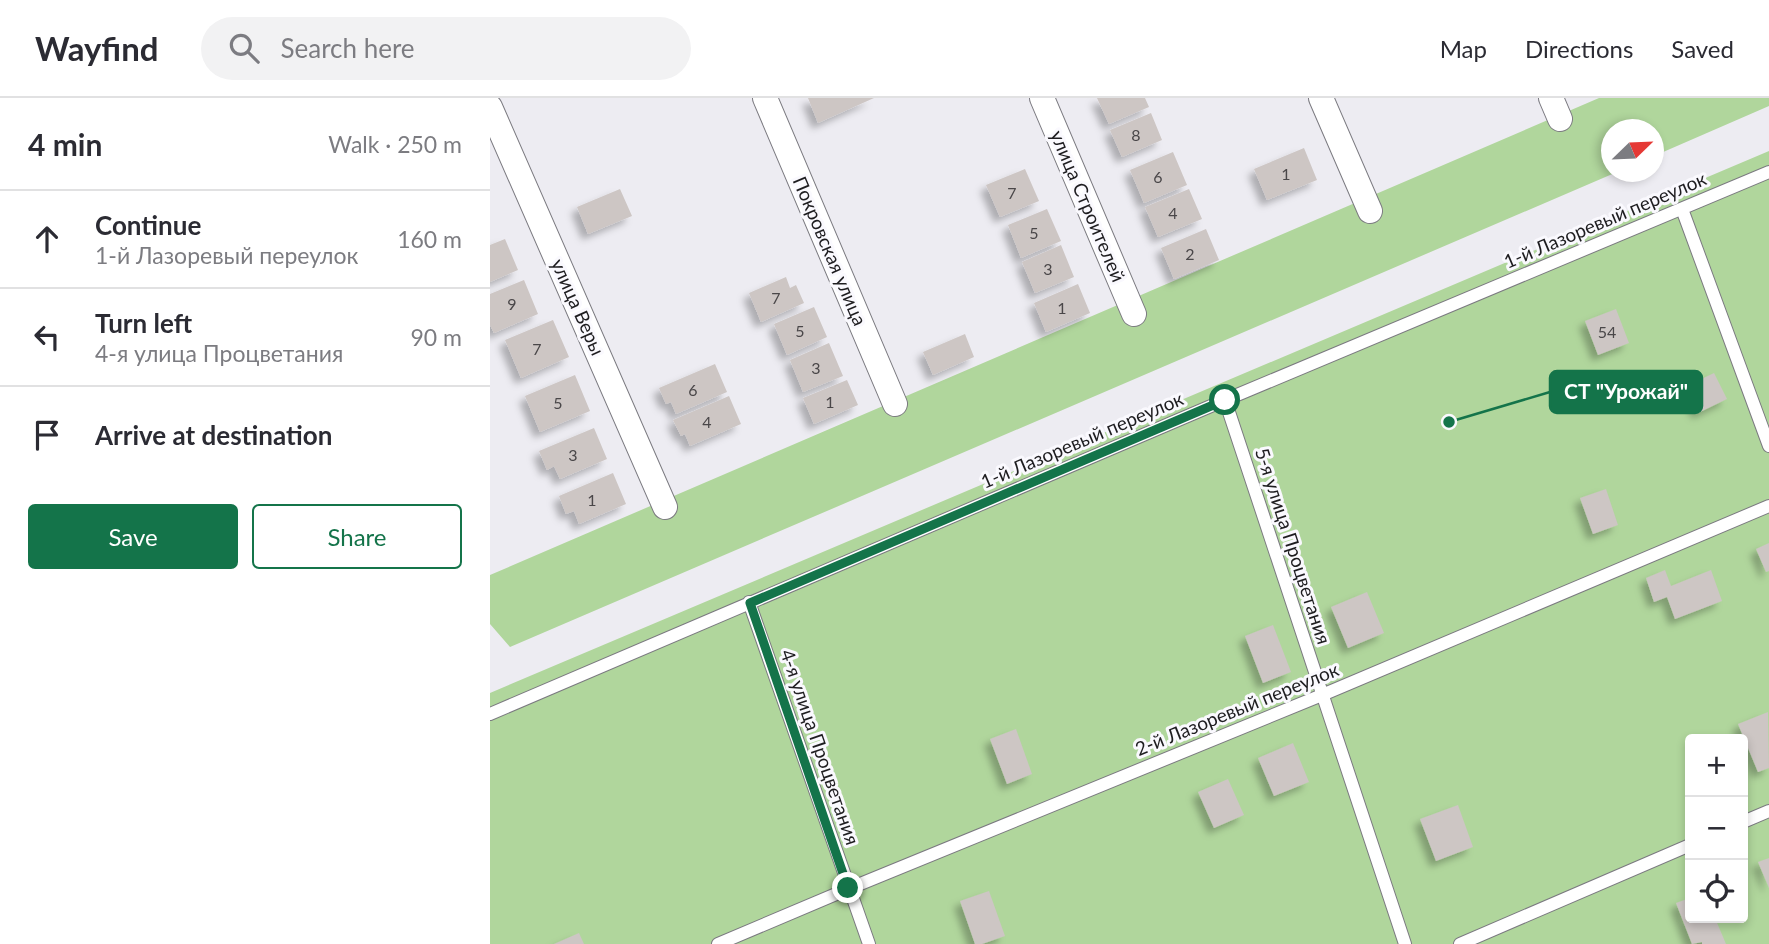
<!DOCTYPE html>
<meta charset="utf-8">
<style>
body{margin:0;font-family:Lato,sans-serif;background:#f2f2f3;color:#2b2b33}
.controls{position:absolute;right:21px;bottom:21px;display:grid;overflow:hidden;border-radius:7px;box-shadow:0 4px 10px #0003}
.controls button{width:63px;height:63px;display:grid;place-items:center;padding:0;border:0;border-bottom:2px solid #e1e1e2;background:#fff;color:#2b2b33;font:35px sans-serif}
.compass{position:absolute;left:1111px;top:21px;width:63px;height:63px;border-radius:50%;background:#fff;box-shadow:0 4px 10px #0003;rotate:67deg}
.stop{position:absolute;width:21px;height:21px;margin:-16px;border:5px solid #14744a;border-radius:50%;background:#fff}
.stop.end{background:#14744a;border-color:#fff;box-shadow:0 2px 7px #0008}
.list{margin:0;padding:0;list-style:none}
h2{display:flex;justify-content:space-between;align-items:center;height:91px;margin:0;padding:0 28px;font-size:30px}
h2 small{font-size:23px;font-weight:400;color:#7c7c81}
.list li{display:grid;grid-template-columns:46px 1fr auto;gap:21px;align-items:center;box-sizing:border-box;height:98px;padding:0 28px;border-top:2px solid #e1e1e2}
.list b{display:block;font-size:26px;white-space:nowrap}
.list p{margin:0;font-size:23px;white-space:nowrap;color:#7c7c81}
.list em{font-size:23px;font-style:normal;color:#7c7c81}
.actions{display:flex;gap:14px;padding:21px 28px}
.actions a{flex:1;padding:16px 0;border:2px solid #14744a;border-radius:7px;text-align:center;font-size:24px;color:#14744a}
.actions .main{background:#14744a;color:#fff}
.icon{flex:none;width:38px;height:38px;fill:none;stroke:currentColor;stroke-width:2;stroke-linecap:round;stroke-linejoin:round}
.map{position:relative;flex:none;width:1279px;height:846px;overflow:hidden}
header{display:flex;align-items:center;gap:42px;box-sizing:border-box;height:98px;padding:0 35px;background:#fff;border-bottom:2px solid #e1e1e2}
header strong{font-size:33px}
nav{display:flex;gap:38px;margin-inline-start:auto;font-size:24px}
.search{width:490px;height:63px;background:#f2f2f3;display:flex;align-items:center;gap:18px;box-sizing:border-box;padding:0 24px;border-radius:38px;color:#7c7c81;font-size:26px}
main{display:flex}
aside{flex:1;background:#fff}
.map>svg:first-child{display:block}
</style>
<header>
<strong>Wayfind</strong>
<div class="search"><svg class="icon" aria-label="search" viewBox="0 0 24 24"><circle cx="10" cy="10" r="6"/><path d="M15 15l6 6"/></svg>Search here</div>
<nav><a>Map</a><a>Directions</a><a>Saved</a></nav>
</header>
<main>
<aside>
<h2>4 min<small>Walk · 250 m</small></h2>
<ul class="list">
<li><svg class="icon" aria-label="ahead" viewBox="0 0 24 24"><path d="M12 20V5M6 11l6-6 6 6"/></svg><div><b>Continue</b><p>1-й Лазоревый переулок</p></div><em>160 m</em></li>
<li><svg class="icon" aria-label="left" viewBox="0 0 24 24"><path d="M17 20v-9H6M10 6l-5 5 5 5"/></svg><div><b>Turn left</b><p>4-я улица Процветания</p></div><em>90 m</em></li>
<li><svg class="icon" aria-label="arrive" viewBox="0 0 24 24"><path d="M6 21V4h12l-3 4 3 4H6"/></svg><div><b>Arrive at destination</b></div></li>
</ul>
<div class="actions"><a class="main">Save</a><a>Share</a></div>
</aside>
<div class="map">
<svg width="1279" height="846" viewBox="0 0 1279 846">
<defs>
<filter id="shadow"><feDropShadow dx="-6" dy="6" stdDeviation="3.5" flood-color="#0004"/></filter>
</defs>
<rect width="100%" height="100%" fill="#edecf2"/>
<path fill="#b0d69c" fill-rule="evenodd" d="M1109,0H1279V8L1164,58V32H1122V74H1127L20,549L0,526V477Z
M1279,53V846H0V595ZM1200,641H1253V820H1200Z"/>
<path fill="#cdc6c4" filter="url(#shadow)" d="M318,0H384L328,25Z
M607,0H655L659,9L619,26Z
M661,15L672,42L632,59L620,32Z
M814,50L827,82L777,102L764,71Z
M683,54L697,87L654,105L640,72Z
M535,71L549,103L510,119L496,87Z
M130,91L142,118L98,136L87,109Z
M699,91L712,121L668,139L655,109Z
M557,111L571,143L531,160L518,127Z
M716,131L729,162L684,181L671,150Z
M15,141L28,172L0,184V147Z
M571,147L584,179L545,195L532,164Z
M296,179L300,190L306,187L314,205L271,224L259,195Z
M34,182L48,216L4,235L0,227V196Z
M588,186L600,215L556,234L544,205Z
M324,209L337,239L297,257L284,226Z
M1126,211L1139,245L1108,257L1095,223Z
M63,222L79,259L31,280L15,242Z
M475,236L484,259L443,277L433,254Z
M339,245L353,278L313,294L300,262Z
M225,266L237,294L186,316L181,304L176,306L169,290Z
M1224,275L1237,301L1208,315L1195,289Z
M85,277L100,313L50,334L35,298Z
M357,282L368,307L324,326L313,300Z
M239,298L251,326L200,348L195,336L191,338L183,322Z
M104,330L117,361L70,381L64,368L57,372L49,353Z
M123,375L136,406L89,426L84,413L76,416L69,398Z
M1116,391L1128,427L1103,436L1090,400Z
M1279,445V473L1276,474L1266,451Z
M1175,472L1181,488L1221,472L1232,503L1185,521L1177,499L1164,504L1156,480Z
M877,494L894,535L858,550L841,509Z
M783,527L801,574L773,585L755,538Z
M1278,614L1279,670L1268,674L1248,626Z
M526,631L542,676L517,686L500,641Z
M803,645L819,684L784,698L768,660Z
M738,681L754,717L724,730L708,694Z
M968,707L983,749L946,763L930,721Z
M1279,760V790L1268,764Z
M499,793L515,838L492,846H485L470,803Z
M1200,800V820H1225L1236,846H1212V844L1202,846L1186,805Z
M89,835L94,846H64Z"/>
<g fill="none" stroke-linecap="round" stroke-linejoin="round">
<g stroke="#7b7a80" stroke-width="14">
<path id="lane" d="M1192,111L1279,348
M735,302L915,846
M259,504L379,846
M0,616L735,302L1279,74
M1253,724L1279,713
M228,846L358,791L832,597L1279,408
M970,846L1200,747"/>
</g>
<g stroke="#7b7a80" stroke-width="26">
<path id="street" d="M275,0L405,306
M552,0L644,216
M831,0L880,113
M1061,0L1070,21
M0,9L175,409"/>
</g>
<use href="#lane" stroke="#fff" stroke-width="12"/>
<use href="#street" stroke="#fff" stroke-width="24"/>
</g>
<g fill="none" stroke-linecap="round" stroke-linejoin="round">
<path stroke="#14744a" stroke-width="9" d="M358,790L260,505L735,302"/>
</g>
<g text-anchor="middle" stroke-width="6" stroke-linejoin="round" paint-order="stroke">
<g font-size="16" fill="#4a4749">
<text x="646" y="43">8</text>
<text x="796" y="82">1</text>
<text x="668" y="85">6</text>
<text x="522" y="101">7</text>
<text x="683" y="121">4</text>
<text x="544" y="141">5</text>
<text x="700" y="162">2</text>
<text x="558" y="177">3</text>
<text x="286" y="206">7</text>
<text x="22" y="212">9</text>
<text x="572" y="216">1</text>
<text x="310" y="239">5</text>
<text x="1117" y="240">54</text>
<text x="47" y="257">7</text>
<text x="326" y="276">3</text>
<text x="203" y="298">6</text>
<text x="340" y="310">1</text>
<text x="68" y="311">5</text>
<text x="217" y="330">4</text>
<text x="83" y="363">3</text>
<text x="102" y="408">1</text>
</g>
<g font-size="19" fill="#1e1d20" stroke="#faf9fe">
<text transform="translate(598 108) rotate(67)" y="7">улица Строителей</text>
<text transform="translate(1115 122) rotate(-23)" y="7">1-й Лазоревый переулок</text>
<text transform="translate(340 153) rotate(67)" y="7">Покровская улица</text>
<text transform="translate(88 209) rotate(66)" y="7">улица Веры</text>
<text transform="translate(592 342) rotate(-23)" y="7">1-й Лазоревый переулок</text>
<text transform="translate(803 448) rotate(72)" y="7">5-я улица Процветания</text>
<text transform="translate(747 611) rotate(-22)" y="7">2-й Лазоревый переулок</text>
<text transform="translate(330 649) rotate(71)" y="7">4-я улица Процветания</text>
</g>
</g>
<path fill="none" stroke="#14744a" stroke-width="2.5" d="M959 324L1060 294"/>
<circle fill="#14744a" stroke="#faf9fe" stroke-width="2.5" cx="959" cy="324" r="7"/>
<rect fill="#14744a" stroke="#14744a" stroke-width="2.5" x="1060" y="273" width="152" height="42" rx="7"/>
<g font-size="21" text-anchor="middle" font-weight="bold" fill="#fff">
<text x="1136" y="301">СТ "Урожай"</text>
</g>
</svg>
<div class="controls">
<button>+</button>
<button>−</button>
<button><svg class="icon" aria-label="locate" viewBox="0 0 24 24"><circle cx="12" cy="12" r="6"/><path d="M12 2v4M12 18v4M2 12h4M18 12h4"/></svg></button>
</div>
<svg class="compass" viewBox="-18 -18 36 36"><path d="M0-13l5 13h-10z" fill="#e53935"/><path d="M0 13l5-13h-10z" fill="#7c7c81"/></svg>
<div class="stop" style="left:735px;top:302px"></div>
<div class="stop end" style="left:358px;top:790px"></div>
</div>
</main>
